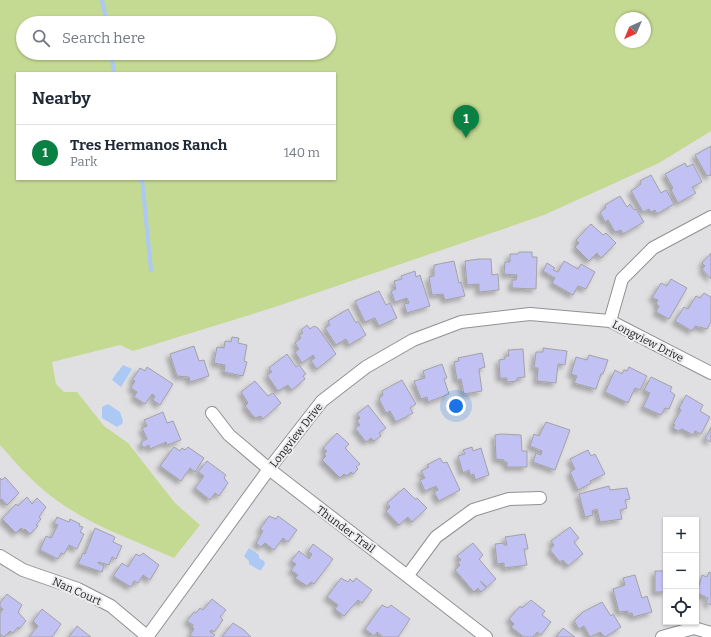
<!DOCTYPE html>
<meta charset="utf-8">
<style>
body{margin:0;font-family:Bitter,serif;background:#f6f6f7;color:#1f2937}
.controls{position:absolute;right:12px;bottom:12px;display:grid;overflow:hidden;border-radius:0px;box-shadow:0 1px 3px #0004}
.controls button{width:36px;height:36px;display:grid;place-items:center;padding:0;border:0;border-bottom:1px solid #e0e1e3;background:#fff;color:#1f2937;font:20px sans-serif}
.compass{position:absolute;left:615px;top:12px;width:36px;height:36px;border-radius:50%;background:#fff;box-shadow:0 1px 3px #0004;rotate:224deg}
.you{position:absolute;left:456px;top:406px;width:14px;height:14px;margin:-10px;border:3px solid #fff;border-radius:50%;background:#1a73e8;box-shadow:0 0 0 6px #1a73e833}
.badge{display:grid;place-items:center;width:26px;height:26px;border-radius:50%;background:#0b8043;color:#fff;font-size:13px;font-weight:700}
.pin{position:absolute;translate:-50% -33px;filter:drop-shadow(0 1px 2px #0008)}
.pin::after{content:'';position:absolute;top:21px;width:14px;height:12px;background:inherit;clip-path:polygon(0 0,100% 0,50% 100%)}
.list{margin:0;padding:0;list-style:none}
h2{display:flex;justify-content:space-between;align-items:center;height:52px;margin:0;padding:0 16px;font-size:17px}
h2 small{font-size:13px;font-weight:400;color:#747a83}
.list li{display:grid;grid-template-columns:26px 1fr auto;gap:12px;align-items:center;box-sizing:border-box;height:56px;padding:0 16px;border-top:1px solid #e0e1e3}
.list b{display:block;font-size:15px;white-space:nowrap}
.list p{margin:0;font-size:13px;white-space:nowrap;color:#747a83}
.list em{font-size:13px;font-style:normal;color:#747a83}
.icon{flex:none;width:22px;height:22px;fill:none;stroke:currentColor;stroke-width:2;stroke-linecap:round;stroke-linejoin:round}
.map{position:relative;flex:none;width:711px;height:637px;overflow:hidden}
.search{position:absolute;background:#fff;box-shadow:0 1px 3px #0004;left:16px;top:16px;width:320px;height:44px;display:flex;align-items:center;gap:10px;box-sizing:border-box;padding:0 14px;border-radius:22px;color:#747a83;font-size:15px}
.panel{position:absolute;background:#fff;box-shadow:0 1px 3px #0004;left:16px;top:72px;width:320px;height:108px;border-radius:0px}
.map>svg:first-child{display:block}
</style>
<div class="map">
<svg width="711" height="637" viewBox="0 0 711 637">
<defs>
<filter id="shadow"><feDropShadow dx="-3.5" dy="3.5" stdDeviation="2" flood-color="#0004"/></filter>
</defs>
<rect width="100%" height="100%" fill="#e0e0e3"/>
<path fill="#c4d991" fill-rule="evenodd" d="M0,0H711V131L659,163L544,215L275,307L133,351L120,345L52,362L56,384L64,392H77L104,426L128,443L175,503L200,525L174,558C131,539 84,523 47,493C30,479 15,462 0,445ZM621,18H645V42H621ZM23,23H329V53H23ZM17,73H335V179H17Z"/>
<path fill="#abc9f4" d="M123,365L132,369L121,387L112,380C115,374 119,371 123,365Z
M108,404L120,412L123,421L122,424L117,427L102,418V407Z
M249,548L259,555V558L264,561L265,564L261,570H259L249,564V561L244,556Z"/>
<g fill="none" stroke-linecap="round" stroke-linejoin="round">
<path stroke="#abc9f4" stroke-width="4" d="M102,0L107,23
M111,53L114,73
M142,179L151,270"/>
</g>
<path fill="#c2c1f3" stroke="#a2a2a5" filter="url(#shadow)" d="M711,146V175L707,176L695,155Z
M685,163L687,167L693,164L702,182L692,187L696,193L678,203L671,190L673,188L665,174Z
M651,175L661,193L666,190L674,204L657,214L655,210L651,212L649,209L643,212L631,191L641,184L640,181Z
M620,196L627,207L630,204L634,210L636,209L644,222L623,234L621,230L615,232L608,220L605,222L600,212L606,208L605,205Z
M591,224L601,233L603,235L606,233L616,243L601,258L597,253L589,261L575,247L579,243L576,240Z
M519,252H532V257H537L536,289L512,288V280H516L517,275L504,274L505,262H510V254H518Z
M711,253V279L702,269L705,266L702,263Z
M479,259H491L492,275L498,274L499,290L479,292V284L467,285L465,261Z
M454,261L459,283L461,282L465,296L445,300L443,294L432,295L429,277L434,276V265Z
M564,261L578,269L581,264L595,272L586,289L578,286L573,295L552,283L555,278L543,271L547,263L555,268L553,270L558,272Z
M415,271L416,277L420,275L430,306L407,313L404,304L409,303L407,298L395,302L391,291L396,289L394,281L402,279L401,276Z
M671,279L687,288L669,319L656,312L659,306L656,304L658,300L652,298L661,283L667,286Z
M379,291L386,305L390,303L397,318L379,326L375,318L365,322L355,301Z
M704,293L711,297V322L707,329L695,326L692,331L675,321L684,307L688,309L696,296L700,298Z
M348,309L356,323L358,321L366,335L349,345L346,339L336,345L325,328L330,325L328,321Z
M307,325L310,329L314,326L318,328L336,354L317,369L311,361L315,358L313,355L302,363L295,352L299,349L295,343L301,338L299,335L303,333L301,330Z
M232,337L239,338L238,343L247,345L244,361L247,362L243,376L224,372L225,365L214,363L217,347L224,348L225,341L231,342Z
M194,346L199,361L204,360L209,376L190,382L189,377L177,376L170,354Z
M543,348L567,351L565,365L558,364L556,383L537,381L538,368H534L536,352H543Z
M523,349L525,377L517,378V381L507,382V378H500L499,360L505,359V356H509L508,350Z
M482,353L485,367L479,369L482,391L464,394L461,379L457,380L454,362L459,361L458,358Z
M287,354L296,367L299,365L306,374L303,376L305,379L292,390L288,385L278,391L267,375L272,372L269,368Z
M589,355L608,360L603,374H601L596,389L574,383L577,376L571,374L576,357L587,360Z
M442,364L447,378L444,379L449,394L428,402L427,397L421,399L414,381L425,378L423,371Z
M147,367L173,384L160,405L153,400L155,396L152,394L145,404L134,397L137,392L131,388L135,381L132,380L140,368L145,371Z
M629,367L647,376L640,390L635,388L628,403L605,392L615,370L622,374L624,370L627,371Z
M651,377L672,387L670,391L675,395L669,409L665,408L661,415L643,407L650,393L644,390Z
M402,380L416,404L410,408L413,413L396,422L390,411L386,413L379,399L383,395L382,391Z
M255,381L268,396L273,393L281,403L263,419L261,416L255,418L245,406L248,403L241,392Z
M686,395L703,405L700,411L710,417L701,434L695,431L693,435L682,429L678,431L673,428L675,425L673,424L681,410L679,408Z
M368,405L386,428L379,433L381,436L374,441L371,438L366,442L355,428L360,425L357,421L360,418L357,414Z
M163,412L167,423L173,421L181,440L167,445L166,442L150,449L149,445L143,448L141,442L147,439L142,428L147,426L144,420Z
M546,422L570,430L555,470L533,462L536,453L541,455L542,451L530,446L534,434L539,436Z
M711,427V442L705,439Z
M337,433L349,444L345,448L360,464L356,467L358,469L353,474L351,472L347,476L344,474L340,478L322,460L326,456L324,454L327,451L323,448Z
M501,434L521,435L522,451H527V467H507V462H504V460L496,459L495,435Z
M174,447L180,451L182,448L185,450L188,447L204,458L195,472L190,468L181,481L160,466Z
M472,447L473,451L481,448L489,475L475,480L474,474L470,475L469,470L463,473L458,456L465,454L463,450Z
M588,450L591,456L595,454L605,474L590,481L591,483L578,490L570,472L575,469L570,459Z
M440,458L443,463L447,462L460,490L439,501L434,492L438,490L436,486L425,491L420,480L425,478L421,471L429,467L427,465Z
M207,461L226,475L224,478L228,483L219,496L215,493L210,500L195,488L204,476L198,472Z
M5,477L19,493L7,505L2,499L0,501V478L2,480Z
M609,486L610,490L627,488L630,499L625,500L627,508L620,510L622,519L600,522L597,509L592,511L593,515L585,517L579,494Z
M404,488L415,499L417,498L427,508L412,522L408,517L399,525L386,511L390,507L387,503Z
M27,497L32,504L37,498L46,507L39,517L41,519L36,525L38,526L30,534L25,529L24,530L21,528L16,533L2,519L16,504L18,506Z
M269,516L276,519L278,516L297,530L288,542L283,538L274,550L265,543L261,547L256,543L263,531L260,529Z
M57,517L69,522L70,519L80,524L79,526L83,527L80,532L84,534L77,549L69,545L64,554L61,553L58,559L40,550L46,536L51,538L58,525L54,523Z
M570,527L579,538L574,542L583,554L568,566L563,560L560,562L550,550L554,545L551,541Z
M95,528L115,537L113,542L122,546L116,559L112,557L109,565L98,562V563L104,566L102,572L78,564L83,553L85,554Z
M525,534L528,549H524L527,565L504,568V563L497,564L495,544L504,543V545H507L505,537Z
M473,543L483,555L479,559L496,579L487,587L480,581L486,588L481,592L478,588L474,592L455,570L460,565L458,562L461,560L457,556Z
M313,544L333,559L314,584L311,582L307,586L295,578L298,575L291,570L296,564L291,561L299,551L309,559L312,554L308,552Z
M143,553L159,565L150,580L143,575L138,583L134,581L131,587L113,576L122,563L128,567L136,554L140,556Z
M655,571H666V592H655Z
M709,572L711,573V605L706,603L708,598L697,593L702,575L707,577Z
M635,575L642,598L647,596L652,612L633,617L632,613L628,614V611L619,612L613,589L625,585L623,578Z
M341,578L348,582L350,579L353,582L356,578L372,590L362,603L358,600L344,616L335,609L338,605L327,597Z
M7,594L22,605L18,612L26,621L19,629L18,627L13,633L10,631L4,637L0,634V613L3,609L0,607V603Z
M212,599L226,610L220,617L223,620L214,632L211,630L210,632L215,635L213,637H193L190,635L194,629L192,627L193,625L187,621L194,612L196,613L200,608L203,610Z
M531,600L545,611L542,615L551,622L541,635L537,632L533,637H524L511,627L514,624L509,619L520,606L522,608Z
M602,602L611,616L613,614L621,627L605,637L600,632L590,637L584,626L579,629L574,621L583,612Z
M382,605L388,608L391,605L410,619L398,637H383L377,632L374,636L365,629Z
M42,609L61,624L52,637H29L38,626L33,621Z
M233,623L244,630L251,637H222Z
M77,626L91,637H69Z
M563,628L575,637H556Z"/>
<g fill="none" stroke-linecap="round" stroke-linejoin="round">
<g stroke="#919193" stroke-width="14">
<path id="street" d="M610,321L622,279L653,248L711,217
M212,413L229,435L269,469L486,637
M0,556L23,570L78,589L111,606L148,637
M408,575L436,537L473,510L509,499L540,498
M147,637L269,469L322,401L366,367L413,340L461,322L530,314L610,321L711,373
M662,637L694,628L711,633"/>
</g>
<use href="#street" stroke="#fff" stroke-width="12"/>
</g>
<g text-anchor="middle" stroke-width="4" stroke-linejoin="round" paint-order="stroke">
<g font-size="11" fill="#262628" stroke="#ededf0">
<text transform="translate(648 341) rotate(27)" y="4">Longview Drive</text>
<text transform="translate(296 435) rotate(-52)" y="4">Longview Drive</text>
<text transform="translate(346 529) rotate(37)" y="4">Thunder Trail</text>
<text transform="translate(77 591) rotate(24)" y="4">Nan Court</text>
</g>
</g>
</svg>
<div class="controls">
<button>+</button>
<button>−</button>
<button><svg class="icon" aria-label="locate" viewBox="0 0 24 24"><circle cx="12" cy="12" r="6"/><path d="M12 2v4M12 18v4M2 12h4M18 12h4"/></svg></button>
</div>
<svg class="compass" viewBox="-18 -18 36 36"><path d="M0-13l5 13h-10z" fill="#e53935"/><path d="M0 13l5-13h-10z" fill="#747a83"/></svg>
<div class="you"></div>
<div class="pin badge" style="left:466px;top:138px">1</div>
<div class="search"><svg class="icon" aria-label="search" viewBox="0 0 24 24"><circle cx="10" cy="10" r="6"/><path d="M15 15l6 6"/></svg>Search here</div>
<section class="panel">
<h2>Nearby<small></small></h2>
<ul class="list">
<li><span class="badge">1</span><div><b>Tres Hermanos Ranch</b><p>Park</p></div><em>140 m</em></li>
</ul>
</section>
</div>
